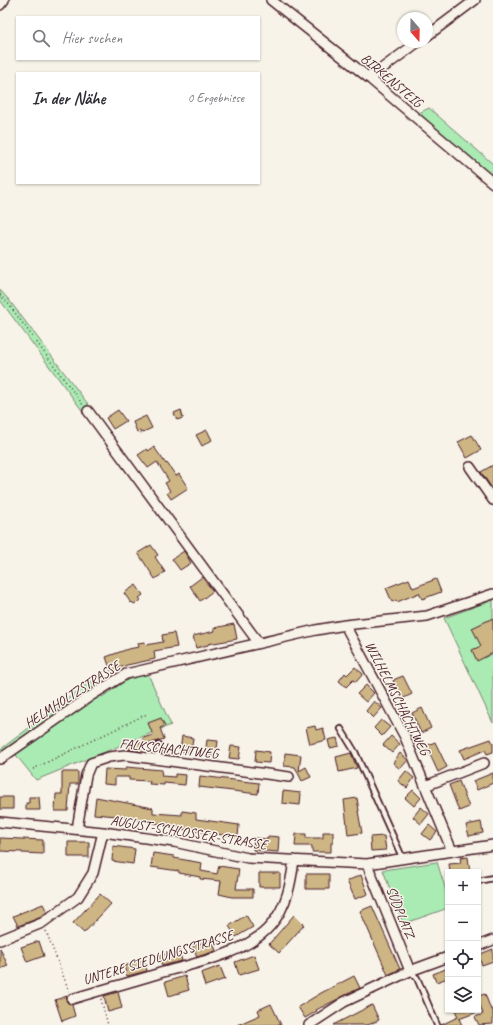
<!DOCTYPE html>
<html lang="de">
<meta charset="utf-8">
<style>
body{margin:0;font-family:Caveat,sans-serif;background:#f2f2f3;color:#2b2b33}
.controls{position:absolute;right:12px;bottom:12px;display:grid;overflow:hidden;border-radius:0px;box-shadow:0 1px 3px #0004}
.controls button{width:36px;height:36px;display:grid;place-items:center;padding:0;border:0;border-bottom:1px solid #e1e1e2;background:#fff;color:#2b2b33;font:20px sans-serif}
.compass{position:absolute;left:397px;top:12px;width:36px;height:36px;border-radius:50%;background:#fff;box-shadow:0 1px 3px #0004;rotate:160deg}
.list{margin:0;padding:0;list-style:none}
h2{display:flex;justify-content:space-between;align-items:center;height:52px;margin:0;padding:0 16px;font-size:17px}
h2 small{font-size:13px;font-weight:400;color:#7c7c81}
.icon{flex:none;width:22px;height:22px;fill:none;stroke:currentColor;stroke-width:2;stroke-linecap:round;stroke-linejoin:round}
.map{position:relative;flex:none;width:493px;height:1025px;overflow:hidden}
.search{position:absolute;background:#fff;box-shadow:0 1px 3px #0004;left:16px;top:16px;width:244px;height:44px;display:flex;align-items:center;gap:10px;box-sizing:border-box;padding:0 14px;border-radius:0px;color:#7c7c81;font-size:15px}
.panel{position:absolute;background:#fff;box-shadow:0 1px 3px #0004;left:16px;top:72px;width:244px;height:112px;border-radius:0px}
.map>svg:first-child{display:block}
</style>
<div class="map">
<svg width="493" height="1025" viewBox="0 0 493 1025">
<rect width="100%" height="100%" fill="#f7f3e8"/>
<filter id="ink" filterUnits="userSpaceOnUse"><feTurbulence type="fractalNoise" baseFrequency=".025" numOctaves="2"/><feDisplacementMap in="SourceGraphic" scale="8" xChannelSelector="R" yChannelSelector="G"/><feConvolveMatrix kernelMatrix="1 2 1 2 8 2 1 2 1" color-interpolation-filters="sRGB"/></filter>
<g filter="url(#ink)">
<path fill="#aaebb4" stroke="#7a8570" d="M429,108L493,164V188L476,172L409,118Z
M0,290L9,300L91,408L84,413L0,300Z
M493,600V723L444,618Z
M148,674L171,725L36,780L16,755L3,751L0,753V748L1,749L91,681L102,697L128,679Z
M437,862L448,897V908L403,924L383,870Z"/>
<path fill="#cdb584" stroke="#4a1f2b" d="M118,410L126,421L113,429L106,418Z
M181,410L183,418L177,420L174,413Z
M146,416L152,428L141,433L140,431L137,432L133,422Z
M207,430L212,440L202,446L196,435Z
M472,435L481,450L467,458L458,442Z
M154,447L166,464L167,463L176,476L179,474L188,488L171,499L167,493L170,491L165,483L169,481L157,462L148,468L138,455L147,449L148,451Z
M493,465V490L481,472Z
M151,545L158,555L155,557L165,572L155,579L138,553Z
M184,551L191,563L180,570L172,559Z
M202,577L213,591L200,601L190,586Z
M409,579L413,588L436,579L441,592L422,599L419,593L397,602L396,600L392,602L386,588Z
M136,585L143,595L139,598L141,600L134,604L132,602L131,603L124,593Z
M493,618V653L477,661L472,650L481,646L472,628Z
M234,624L237,639L208,644V645L196,648L193,636L215,631L214,628Z
M174,633L177,647L154,651L155,659L127,665L111,671L106,657L128,649L139,647L138,643L145,642L146,645L163,642L162,635Z
M355,667L363,674L356,682L353,680L346,687L339,681L345,673L347,675Z
M403,676L412,694L402,699L393,680Z
M366,685L374,693L366,702L357,694Z
M374,701L382,708L373,718L366,711Z
M422,708L431,728L421,733L412,713Z
M161,718L165,726L160,728L164,739L145,745L143,738L153,735L148,723Z
M381,720L390,727L382,736L374,728Z
M315,726L316,730L323,728L326,740L310,744L306,728Z
M182,736L193,738L191,752L180,751Z
M391,736L400,744L392,753L383,745Z
M337,738L339,746L330,748L328,740Z
M491,739L493,744V752L487,754L485,750L464,759L460,750Z
M207,740L218,741L216,756L205,754Z
M131,742L142,743L141,751L128,749L129,743Z
M435,742L447,767L438,772L426,746Z
M231,746L241,747L239,759L229,758Z
M256,750L270,752L269,763L255,762Z
M285,753L301,755L299,771L306,767L311,777L302,781L295,767L284,766Z
M351,753L357,768L339,772L336,757Z
M400,753L408,760L400,769L393,763Z
M126,767L162,770L161,776L175,777V774L186,775L185,785L164,783V785L149,784L150,781L129,780V777H115V785L104,784L105,769L126,770Z
M406,771L414,778L407,788L398,781Z
M62,772H78V784H70L68,811H55L56,794H62Z
M493,773V783L477,790L473,781Z
M200,776L259,783L258,794L199,787Z
M459,781L469,807L459,811L449,785Z
M413,790L421,798L414,806L405,798Z
M283,791L301,793L300,805L282,803Z
M0,797H13V809H0Z
M29,797H39L40,810H26V803H29Z
M96,797L153,808V813L182,815V811L196,813V819L239,825L238,837L180,829V827L159,825L160,824L117,816L94,814Z
M357,798L359,811H358L362,833L348,835L344,800Z
M421,807L429,814L421,824L413,817Z
M481,822L483,833L469,836L466,825Z
M429,825L437,832L430,840L422,834Z
M323,832H333V843H331V852H312V846H295L296,834H306V838H323Z
M268,836L279,837L278,852L253,850L254,838L268,839Z
M384,836L386,850L371,851L370,837Z
M0,838L43,840V854L22,853V852L0,851Z
M68,842H89V857H68Z
M113,846L135,849L133,864L112,861Z
M153,853L174,856V858L202,863L201,871L217,874L219,866L239,869L236,889H253V897H232L219,894L221,881L200,879V877L179,873V871L151,867Z
M468,857L470,872H450L449,864L461,863L460,858Z
M259,873H280V887H259Z
M306,874H329V889H306Z
M361,875L368,894L355,899L347,881Z
M100,894L111,904L84,933L73,923Z
M43,904L47,912L39,918L18,926L13,916Z
M372,906L400,969L388,975L360,911Z
M246,915L253,927L236,937L229,926Z
M294,915L304,925L279,953L269,944Z
M212,939L216,951L197,957L193,946Z
M39,941L44,956L27,962L21,947Z
M0,948L8,966L0,969Z
M493,949V961L482,965L478,955Z
M179,950L182,961L162,966L159,956Z
M254,955L259,969L239,975L235,962Z
M144,960L147,971L127,976L124,966Z
M220,966L225,979L205,986L201,973Z
M448,968V978L436,982L433,974Z
M185,976L189,990L169,996L165,982Z
M354,976L360,988L316,1010L317,1011L305,1018L298,1007L321,993Z
M118,992L122,1008L108,1012L104,996Z
M485,994L491,1010L493,1009V1024L479,1025L475,1017L483,1014L478,1000V996Z
M67,996L66,1001L72,1005L75,1016L62,1021L55,1000Z
M271,1004L281,1025H237L260,1015L258,1010Z
M372,1005L379,1020L368,1025H333Z
M455,1010H480V1011L459,1019L462,1025H441L458,1017Z"/>
<g fill="none" stroke-linecap="round" stroke-linejoin="round">
<g stroke="#4a1f2b" stroke-width="8">
<path id="lane" d="M341,729L355,752L403,859
M158,759L159,745
M478,881L493,878
M410,971L417,978L437,1025"/>
</g>
<g stroke="#4a1f2b" stroke-width="12">
<path id="street" d="M271,0L369,78L493,183
M0,5L4,0
M427,36L475,0
M369,78L418,42
M88,411L258,642
M470,467L493,500
M345,625L405,737L452,851
M0,759L89,697L126,674L316,630L345,625L427,616L493,594
M425,786L484,763
M0,822L103,832L174,842L248,858L367,864L493,845
M77,829L86,775L91,763L109,757L125,755L289,777
M367,864L410,971
M0,940L42,923L78,897L93,873L103,832
M478,946L493,940
M72,999C101,990 131,982 160,973C195,963 247,954 271,925C287,906 291,883 294,860
M309,1025L344,1002L410,971L448,957"/>
</g>
<path stroke="#4a1f2b" stroke-width="1.5" stroke-dasharray="1 3" stroke-linecap="butt" d="M0,295L7,302L83,405
M33,769L147,714
M46,931L69,991
M101,999L108,1025"/>
<use href="#lane" stroke="#f7f3e8" stroke-width="4.5"/>
<use href="#street" stroke="#f7f3e8" stroke-width="9"/>
</g>
</g>
<g text-anchor="middle" stroke-width="3" stroke-linejoin="round" paint-order="stroke">
<g font-size="14" fill="#4a1f2b" stroke="#f7f3e8">
<text transform="translate(392 80) rotate(40)" y="5">BIRKENSTEIG</text>
<text transform="translate(72 694) rotate(-33)" y="5">HELMHOLTZSTRASSE</text>
<text transform="translate(398 698) rotate(63)" y="5">WILHELMSCHACHTWEG</text>
<text transform="translate(169 748) rotate(6)" y="5">FALKSCHACHTWEG</text>
<text transform="translate(189 832) rotate(9)" y="5">AUGUST-SCHLOSSER-STRASSE</text>
<text transform="translate(401 912) rotate(68)" y="5">SÜDPLATZ</text>
<text transform="translate(158 957) rotate(-17)" y="5">UNTERE SIEDLUNGSSTRASSE</text>
</g>
</g>
</svg>
<div class="controls">
<button>+</button>
<button>−</button>
<button><svg class="icon" aria-label="locate" viewBox="0 0 24 24"><circle cx="12" cy="12" r="6"/><path d="M12 2v4M12 18v4M2 12h4M18 12h4"/></svg></button>
<button><svg class="icon" aria-label="layers" viewBox="0 0 24 24"><path d="M12 4l9 5-9 5-9-5zM3 14l9 5 9-5"/></svg></button>
</div>
<svg class="compass" viewBox="-18 -18 36 36"><path d="M0-13l5 13h-10z" fill="#e53935"/><path d="M0 13l5-13h-10z" fill="#7c7c81"/></svg>
<div class="search"><svg class="icon" aria-label="search" viewBox="0 0 24 24"><circle cx="10" cy="10" r="6"/><path d="M15 15l6 6"/></svg>Hier suchen</div>
<section class="panel">
<h2>In der Nähe<small>0 Ergebnisse</small></h2>
<ul class="list">
</ul>
</section>
</div>
